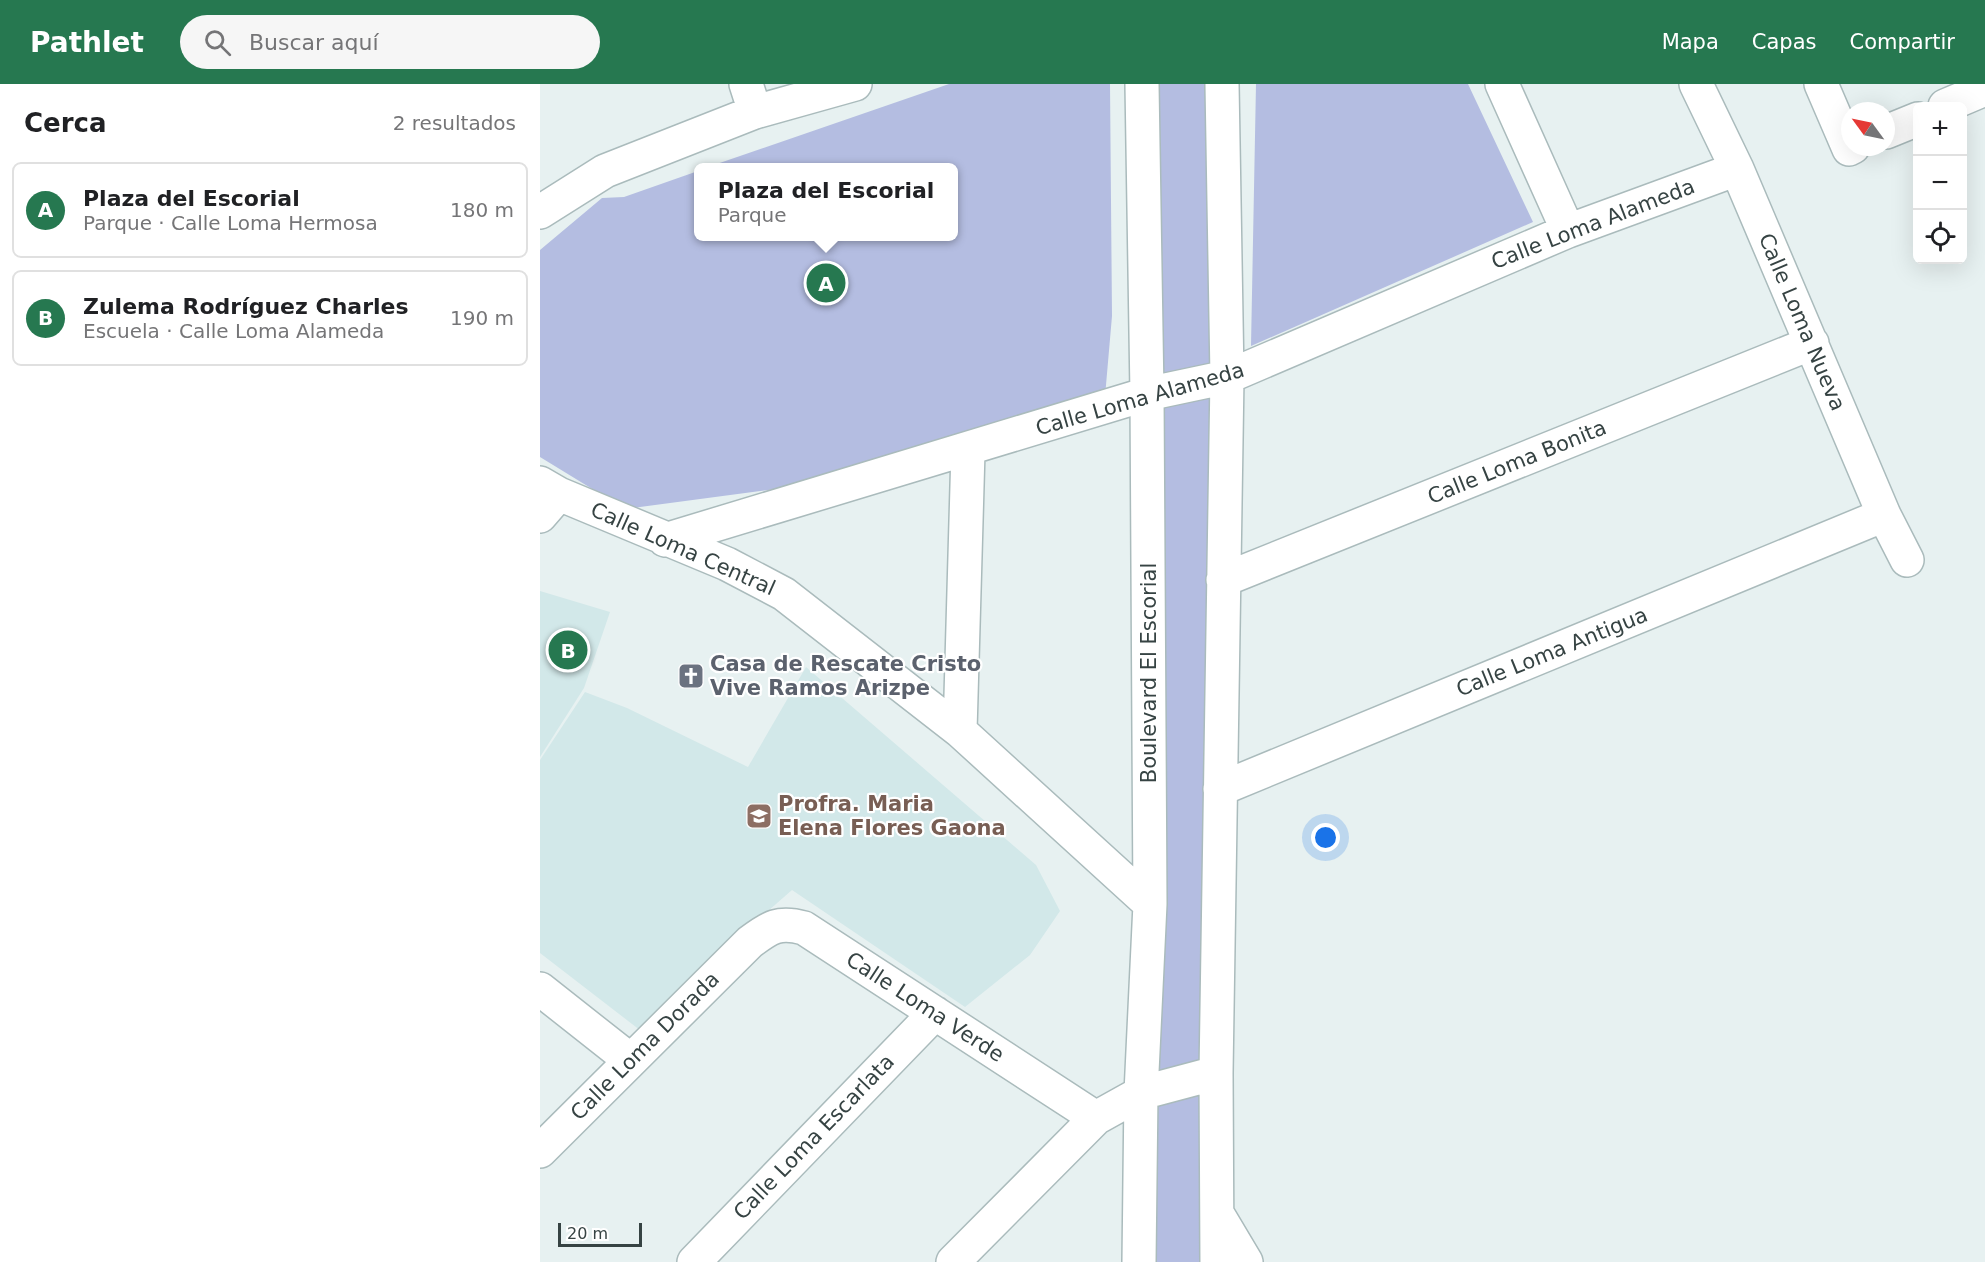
<!DOCTYPE html>
<html lang="es">
<meta charset="utf-8">
<style>
body{margin:0;font-family:"DejaVu Sans",sans-serif;background:#f6f6f6;color:#202124}
.controls{position:absolute;right:18px;top:18px;display:grid;overflow:hidden;border-radius:9px;box-shadow:0 6px 24px #0002}
.controls button{width:54px;height:54px;display:grid;place-items:center;padding:0;border:0;border-bottom:2px solid #e0e0e0;background:#fff;color:#202124;font:30px sans-serif}
.compass{position:absolute;left:1301px;top:18px;width:54px;height:54px;border-radius:50%;background:#fff;box-shadow:0 6px 24px #0002;rotate:303deg}
.scale{position:absolute;left:18px;bottom:15px;width:84px;box-sizing:border-box;padding-left:6px;border:3px solid #364343;border-top:0;font-size:16px;line-height:21px;white-space:nowrap;color:#364343;-webkit-text-stroke:4px #fff;paint-order:stroke}
.you{position:absolute;left:786px;top:754px;width:21px;height:21px;margin:-15px;border:4px solid #fff;border-radius:50%;background:#1a73e8;box-shadow:0 0 0 9px #1a73e833}
.badge{display:grid;place-items:center;width:39px;height:39px;border-radius:50%;background:#267850;color:#fff;font-size:20px;font-weight:700}
.pin{position:absolute;translate:-50% -50%;border:3px solid #fff;box-shadow:0 2px 6px #0006}
.popup{position:absolute;left:154px;top:79px;width:264px;height:78px;box-sizing:border-box;display:grid;place-content:center;border-radius:9px;background:#fff;filter:drop-shadow(0 2px 4px #0005);font-size:20px;white-space:nowrap;color:#757577}
.popup b{font-size:22px;color:#202124}
.popup::after{content:'';position:absolute;left:50%;top:100%;margin-left:-12px;border:12px solid transparent;border-top-color:#fff}
.list{margin:0;padding:0;list-style:none}
h2{display:flex;justify-content:space-between;align-items:center;height:78px;margin:0;padding:0 24px;font-size:26px}
h2 small{font-size:20px;font-weight:400;color:#757577}
.list li{display:grid;grid-template-columns:39px 1fr auto;gap:18px;align-items:center;box-sizing:border-box;height:96px;margin:0 12px 12px;padding:0 12px;border:2px solid #e0e0e0;border-radius:9px}
.list b{display:block;font-size:22px;white-space:nowrap}
.list p{margin:0;font-size:20px;white-space:nowrap;color:#757577}
.list em{font-size:20px;font-style:normal;color:#757577}
.icon{flex:none;width:33px;height:33px;fill:none;stroke:currentColor;stroke-width:2;stroke-linecap:round;stroke-linejoin:round}
.map{position:relative;flex:none;width:1445px;height:1178px;overflow:hidden}
header{display:flex;align-items:center;gap:36px;box-sizing:border-box;height:84px;padding:0 30px;background:#267850;color:#fff}
header strong{font-size:28px}
nav{display:flex;gap:33px;margin-inline-start:auto;font-size:21px}
.search{width:420px;height:54px;background:#f6f6f6;display:flex;align-items:center;gap:15px;box-sizing:border-box;padding:0 21px;border-radius:33px;color:#757577;font-size:22px}
main{display:flex}
aside{flex:1;background:#fff}
.map>svg:first-child{display:block}
</style>
<header>
<strong>Pathlet</strong>
<div class="search"><svg class="icon" aria-label="search" viewBox="0 0 24 24"><circle cx="10" cy="10" r="6"/><path d="M15 15l6 6"/></svg>Buscar aquí</div>
<nav><a>Mapa</a><a>Capas</a><a>Compartir</a></nav>
</header>
<main>
<aside>
<h2>Cerca<small>2 resultados</small></h2>
<ul class="list">
<li><span class="badge">A</span><div><b>Plaza del Escorial</b><p>Parque · Calle Loma Hermosa</p></div><em>180 m</em></li>
<li><span class="badge">B</span><div><b>Zulema Rodríguez Charles</b><p>Escuela · Calle Loma Alameda</p></div><em>190 m</em></li>
</ul>
</aside>
<div class="map">
<svg width="1445" height="1178" viewBox="0 0 1445 1178">
<rect width="100%" height="100%" fill="#e7f1f1"/>
<path fill="#d2e8e9" d="M0,507L70,528L44,604L0,673Z
M266,583L496,781L520,827L490,871L425,923L252,806L131,912L105,950L0,869V676L45,608L87,624L208,683Z"/>
<path fill="#b4bde1" d="M409,0H570L572,232L564,324L236,405L85,425L0,373V166L62,114L84,113L158,87V152H413V83H168Z
M604,0H681L685,291L609,309Z
M716,0H928L993,138L711,262Z
M685,294L675,988L603,1007L609,312Z
M676,990V1178H601L602,1010Z"/>
<g fill="none" stroke-linecap="round" stroke-linejoin="round">
<g stroke="#aabbbc" stroke-width="36">
<path id="minor" d="M206,0L215,28
M962,0L1028,147
M1156,0L1197,85L1344,431L1367,476
M1281,0L1309,65L1313,63
M1405,22L1445,5
M1346,48L1378,35
M0,128L65,87L215,28L315,0
M0,399L19,410L187,480L244,510L420,647L610,820
M0,432L19,410
M125,456L607,310L687,293L1028,147L1197,85
M683,496L1272,259
M420,647L428,367
M680,705L1344,431
M0,905L90,976
M0,1067L210,858C230,843 239,837 264,844L556,1034
M678,1131L706,1178
M154,1178L395,929
M413,1178L556,1034L601,1009L676,989
M599,1178L601,1009L610,820L607,310L602,0
M677,1178L676,989L687,293L682,0"/>
</g>
<use href="#minor" stroke="#fff" stroke-width="33"/>
</g>
<defs>
<g id="church-square" transform="scale(1.35)"><rect x="-9" y="-9" width="18" height="18" rx="4" fill="#6b7280" stroke="#fff"/><path d="M-1.2-6h2.4v3.5h3.3v2.4h-3.3V6h-2.4V-.1h-3.3v-2.4h3.3Z" fill="#fff"/></g>
<g id="school-square" transform="scale(1.35)"><rect x="-9" y="-9" width="18" height="18" rx="4" fill="#8d6e63" stroke="#fff"/><path d="M0-5L7-2L0 1L-7-2ZM-4 1L0 2.5L4 1V4Q0 6-4 4Z" fill="#fff"/></g>
</defs>
<g fill-rule="evenodd">
<use href="#church-square" x="151" y="592"/>
<use href="#school-square" x="219" y="732"/>
</g>
<g text-anchor="middle" stroke-width="4.5" stroke-linejoin="round" paint-order="stroke">
<g font-size="21" fill="#364343" stroke="#fff">
<text transform="translate(1053 140) rotate(-21)" y="7">Calle Loma Alameda</text>
<text transform="translate(1262 238) rotate(67)" y="7">Calle Loma Nueva</text>
<text transform="translate(600 315) rotate(-16)" y="7">Calle Loma Alameda</text>
<text transform="translate(977 378) rotate(-22)" y="7">Calle Loma Bonita</text>
<text transform="translate(143 465) rotate(24)" y="7">Calle Loma Central</text>
<text transform="translate(1012 568) rotate(-22)" y="7">Calle Loma Antigua</text>
<text transform="translate(609 589) rotate(-90)" y="7">Boulevard El Escorial</text>
<text transform="translate(385 923) rotate(33)" y="7">Calle Loma Verde</text>
<text transform="translate(105 962) rotate(-45)" y="7">Calle Loma Dorada</text>
<text transform="translate(274 1053) rotate(-46)" y="7">Calle Loma Escarlata</text>
</g>
<g font-size="21" font-weight="bold" fill="#5b616d" stroke="#fff" text-anchor="start">
<text x="170" y="587">Casa de Rescate Cristo<tspan x="170" dy="24">Vive Ramos Arizpe</tspan></text>
</g>
<g font-size="21" font-weight="bold" fill="#785e54" stroke="#fff" text-anchor="start">
<text x="238" y="727">Profra. Maria<tspan x="238" dy="24">Elena Flores Gaona</tspan></text>
</g>
</g>
</svg>
<div class="controls">
<button>+</button>
<button>−</button>
<button><svg class="icon" aria-label="locate" viewBox="0 0 24 24"><circle cx="12" cy="12" r="6"/><path d="M12 2v4M12 18v4M2 12h4M18 12h4"/></svg></button>
</div>
<svg class="compass" viewBox="-18 -18 36 36"><path d="M0-13l5 13h-10z" fill="#e53935"/><path d="M0 13l5-13h-10z" fill="#757577"/></svg>
<div class="scale">20 m</div>
<div class="you"></div>
<div class="pin badge" style="left:286px;top:199px">A</div>
<div class="popup"><b>Plaza del Escorial</b>Parque</div>
<div class="pin badge" style="left:28px;top:566px">B</div>
</div>
</main>
